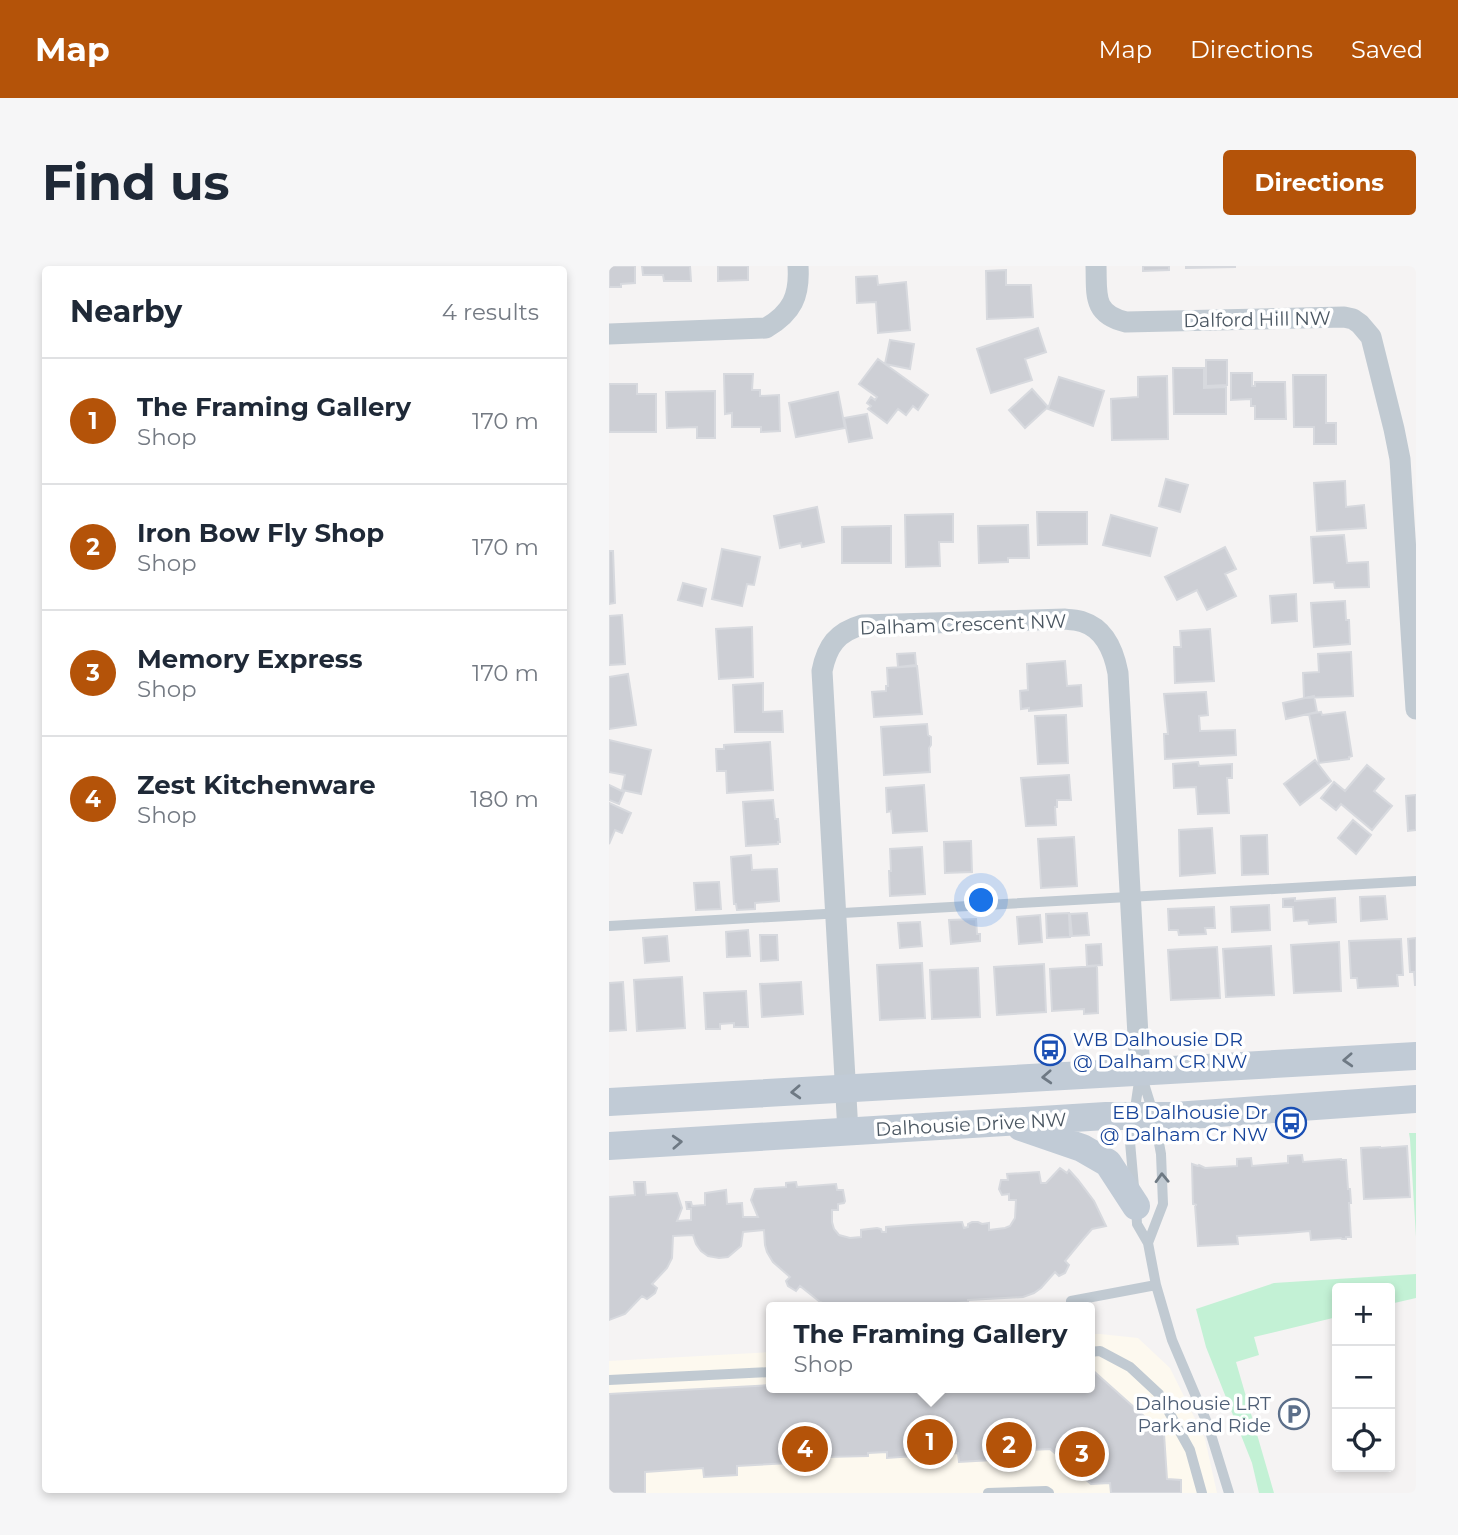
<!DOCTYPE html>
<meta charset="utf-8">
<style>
body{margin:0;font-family:Montserrat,sans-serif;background:#f6f6f7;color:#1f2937}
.controls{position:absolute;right:21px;bottom:21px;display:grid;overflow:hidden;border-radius:7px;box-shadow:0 4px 10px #0003}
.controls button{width:63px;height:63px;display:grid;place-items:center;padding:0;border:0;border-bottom:2px solid #e0e1e3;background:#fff;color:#1f2937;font:35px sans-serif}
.you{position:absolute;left:373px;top:635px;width:24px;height:24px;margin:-18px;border:5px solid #fff;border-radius:50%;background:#1a73e8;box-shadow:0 0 0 10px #1a73e833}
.badge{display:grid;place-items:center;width:46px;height:46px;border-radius:50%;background:#b45309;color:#fff;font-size:23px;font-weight:700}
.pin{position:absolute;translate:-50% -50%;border:4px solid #fff;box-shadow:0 2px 7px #0006}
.popup{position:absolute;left:157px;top:1036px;width:329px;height:91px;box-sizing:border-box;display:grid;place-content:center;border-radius:7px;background:#fff;filter:drop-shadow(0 2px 5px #0005);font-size:23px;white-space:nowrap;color:#747a83}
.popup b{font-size:26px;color:#1f2937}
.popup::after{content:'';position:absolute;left:50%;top:100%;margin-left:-14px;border:14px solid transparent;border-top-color:#fff}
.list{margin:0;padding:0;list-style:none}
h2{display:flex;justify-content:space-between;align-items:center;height:91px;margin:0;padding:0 28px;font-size:30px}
h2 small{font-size:23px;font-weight:400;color:#747a83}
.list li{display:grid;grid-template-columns:46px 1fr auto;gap:21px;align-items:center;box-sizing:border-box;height:126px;padding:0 28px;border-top:2px solid #e0e1e3}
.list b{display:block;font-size:26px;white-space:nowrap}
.list p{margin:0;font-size:23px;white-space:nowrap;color:#747a83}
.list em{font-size:23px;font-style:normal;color:#747a83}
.icon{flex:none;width:38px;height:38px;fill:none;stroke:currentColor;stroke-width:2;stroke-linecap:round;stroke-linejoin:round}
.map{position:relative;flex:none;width:807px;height:1227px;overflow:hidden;border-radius:7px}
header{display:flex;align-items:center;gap:42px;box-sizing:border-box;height:98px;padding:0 35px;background:#b45309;color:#fff}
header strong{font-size:33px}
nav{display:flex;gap:38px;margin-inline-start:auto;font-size:24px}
.intro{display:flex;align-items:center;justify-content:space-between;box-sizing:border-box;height:168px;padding:0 42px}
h1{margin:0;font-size:49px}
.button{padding:18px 32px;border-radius:7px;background:#b45309;color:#fff;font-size:24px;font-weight:700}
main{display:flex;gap:42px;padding:0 42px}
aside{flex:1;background:#fff;border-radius:7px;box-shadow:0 4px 10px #0003}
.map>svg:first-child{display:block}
</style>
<header>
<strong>Map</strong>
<nav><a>Map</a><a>Directions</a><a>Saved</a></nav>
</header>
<div class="intro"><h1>Find us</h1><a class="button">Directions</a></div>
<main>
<aside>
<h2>Nearby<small>4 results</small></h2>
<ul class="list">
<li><span class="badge">1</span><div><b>The Framing Gallery</b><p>Shop</p></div><em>170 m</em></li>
<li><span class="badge">2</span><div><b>Iron Bow Fly Shop</b><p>Shop</p></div><em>170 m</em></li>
<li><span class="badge">3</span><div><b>Memory Express</b><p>Shop</p></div><em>170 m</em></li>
<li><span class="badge">4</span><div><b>Zest Kitchenware</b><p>Shop</p></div><em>180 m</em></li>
</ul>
</aside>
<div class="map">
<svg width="807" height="1227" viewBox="0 0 807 1227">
<rect width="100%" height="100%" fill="#f5f3f3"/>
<path fill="#fdf9ef" d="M480,1068H491L529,1072L561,1102L596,1173L608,1227H0V1095L162,1086V1122H480Z"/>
<path fill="#c3f1d5" d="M800,867H807V971L801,873Z
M807,1008V1032L781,1038V1022H728V1051L645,1071L650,1089L627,1096L665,1227H650L643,1197L597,1081L587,1043L665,1017Z"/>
<path fill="#cdcfd5" stroke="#d7d9de" stroke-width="2" d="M0,0H26V17L12,18V21H0Z
M33,0H81L82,15H55L54,9H34Z
M109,0H139V14L109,15Z
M534,0H560V4L534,5Z
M577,0H626V1L577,2Z
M397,4V19H422L424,51L378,53L377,5Z
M268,10L269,19L297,16L301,64L269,67L267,36L248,37L247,11Z
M429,62L437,86L416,93L423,114L382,127L368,83Z
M281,74L305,78L301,103L276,98Z
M269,93L319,129L309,144L304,140L297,149L289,143L278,157L259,143L262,140L258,137L262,131L266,134L268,131L250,118Z
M597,94H618V119L597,120Z
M564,102H595V122L617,121V148H565Z
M622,107H643V120H646V116H676L677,153H646V140H642V133L622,134Z
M115,108H144L143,124H151V130L170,129L171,165L152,166V161H123V147L116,148Z
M684,109H717V157H727V178H705V161H685Z
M558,110L559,173L503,174L502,133L529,131V111Z
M450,111L495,125L484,160L439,143Z
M0,118H28V128H47V166H0Z
M423,123L439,141L416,162L400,144Z
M106,125V172H88V161L58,162L57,126Z
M229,126L236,162L187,171L180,137Z
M258,148L263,172L240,176L235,152Z
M557,213L579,219L571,246L550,240Z
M736,215L737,241L755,239L757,262L708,265L705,217Z
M208,241L215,276L193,281L192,277L171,282L165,250Z
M428,246H478V278L429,279Z
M344,248V276H330L331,300L297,301L296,249Z
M502,249L548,262L541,290L494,279Z
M419,259L420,292H399V296L370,297L369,260Z
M280,260H282V297H233V261Z
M735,269L738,297L759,296L760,321L726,322L725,316L705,317L702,271Z
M616,281L627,303L616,308L627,330L598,344L588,324L568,334L556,311Z
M113,283L151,291L145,319L138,318L133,340L103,333Z
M0,285H4L6,337L0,338Z
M74,317L97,323L93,340L69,334Z
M687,328L688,355L663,357L661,330Z
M736,335L737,354H740L741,378L705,381L702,337Z
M13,349L16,398L0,399V350Z
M143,361L144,411L110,413L107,363Z
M601,363L605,415L566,417L565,381H572L571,365Z
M742,386L744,430L695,432L694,407L710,406L709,388Z
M306,387L307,399L289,401L288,388Z
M456,395L458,420L472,419L473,440L420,445V442L412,443L411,425L419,424L418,398Z
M308,400L313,448L265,451L263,426L277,425V420H279L278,402Z
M19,408L27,459L0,463V411Z
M154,417V446L173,445L174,466H126L124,419Z
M597,426L599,449L590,450L591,465L626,464L627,489L556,493L555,468H559L555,428Z
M705,430L708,446L677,453L674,437Z
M712,446L713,449L736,446L743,490L740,491V493L710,497L700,448Z
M457,449L459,497L429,498L426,450Z
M318,458L319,469L322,471V479L320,482L321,506L275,509L272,461Z
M0,474L42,484L32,528L13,524L16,509L0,506Z
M161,476L164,524L118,527L117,505H108L107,483H115V479Z
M706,494L722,515L691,539L675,518Z
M589,496L590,500L623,498V512H618L620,547L589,548L587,521L565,522L564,498Z
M758,499L775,513L765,525L783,540L763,564L732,538L727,544L712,532L725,516L736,525Z
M460,509L462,534H448V541H446L447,559L417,560L412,512Z
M0,519L15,526L10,538L0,534Z
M315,519L318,565L284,567L282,545L278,546L277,522Z
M807,529V564L799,565L797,530Z
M164,534L166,553H169L171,576H169V578L137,580L134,536Z
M0,537L22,547L13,567L6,564L0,578Z
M744,554L762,569L747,588L729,572Z
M603,562L606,607L571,610L570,564Z
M658,569L659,608L633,609L632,570Z
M465,571L468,620L432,622L429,573Z
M362,575L363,606L336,607L335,576Z
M313,581L316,628L281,630L280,605H282L281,583Z
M142,589L143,604L168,603L170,635L146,637V643L128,644L127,638H125L122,591Z
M110,616L112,643L87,644L85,617Z
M776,630L778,653L752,655L751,631Z
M686,632V635L726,632L727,656L700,658L699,654L685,655L684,641H674V633Z
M660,639L661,664L623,666L622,641Z
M605,641L606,662H596L597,668L570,669L569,664H560L559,643Z
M460,647L461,671L438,672L437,648Z
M478,647L480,669L463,670L461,648Z
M431,649L433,676L410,678L408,651Z
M367,653L368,668H371V675L342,678L340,654Z
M311,656L313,680L291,682L289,657Z
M139,664L141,690L118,691L117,666Z
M151,669H168L169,694L152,695Z
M58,670L60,695L36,697L34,672Z
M807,672V719H806L805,706H801L799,673Z
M792,673L794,709H788L789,720L749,722L748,712H742L740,675Z
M730,676L732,725L685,727L682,679Z
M492,678L493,699L478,700L477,679Z
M662,680L665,729L617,731L614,683Z
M608,681L611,732L562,734L559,684Z
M313,697L316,752L271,754L268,699Z
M435,698L437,746L388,749L385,701Z
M488,700L489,747L475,748V743L443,745L441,703Z
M369,702L371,751L323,753L321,704Z
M73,711L76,762L28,765L25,714Z
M14,716L17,764L0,765V717Z
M192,716L194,748L153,751L151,718Z
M137,725L139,761H125V757L111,758V763H97L95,727Z
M798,880L801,931L755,933L752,882L771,881V882Z
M693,889L694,896L732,893V894H737L739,923H741L742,937H740L742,971H737V973H733L732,972L702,974L701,965L678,967L628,970L629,978L589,980L586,939H588L584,938L583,898L589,900L590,899L596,902L628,900V893L642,892L643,900L679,897V890Z
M451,902L458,907L460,904L469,914L485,935L497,960L483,963L475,972L456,995L460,999L456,1007L450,1010L446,1006L432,1022L425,1027L414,1031L359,1034V1036L295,1041H282L281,1038L223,1041L211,1036L191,1020L187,1025L179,1020L177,1015L181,1011L164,996L158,986L156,979L155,964L134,966L132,980L119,991L110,992L99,990L92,985L87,978L84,969L64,970L63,992L58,1002L43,1018L48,1022L46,1027L38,1033L33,1030L16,1048L0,1054V931L26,929L25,916H36L37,929L68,927L73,942L68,955L82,954V943H78L77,936H82L83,940L96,939V927L117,924L118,938L133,937L134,951H149L142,934L146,923L177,921V917L187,916L188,921L227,918L228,924H234L236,935L235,937L229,938V944H223V956L225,963L230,969L241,972L252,971V964L268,962L272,963L273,966H277V961L302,959L353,956L355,962L359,961V958L363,956H369L373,958L380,957V964L396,962L401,960L406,952L407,934H400V928L393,929L390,923L392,914H399L398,908L430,906L432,917H437Z
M480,1101L555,1168L558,1213L572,1214V1227H502L501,1217L482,1218L441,1183L382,1186L383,1194L350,1196L349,1187L278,1192V1186L259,1187V1190L217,1191V1190H199V1196L128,1200V1209L95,1211L94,1202L36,1206V1227H0V1128L162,1119V1122H480Z"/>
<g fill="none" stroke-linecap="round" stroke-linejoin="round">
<path stroke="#c1cad2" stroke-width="10" d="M0,660L807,615
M533,811L545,850L552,888L554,938L539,977
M525,921L521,876L531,809
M527,941L528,958L539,977L547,1019L563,1074L599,1159L620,1227
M462,1035L547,1019
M480,1086L491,1085L521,1101L550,1128L581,1184L593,1227
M0,1114L162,1106
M379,1227L437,1225L440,1227"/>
<path stroke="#c1cad2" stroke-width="21" d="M487,0C488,28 483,48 517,56L735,51L744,53L751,58L762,71L785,163L791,193L807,443
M0,68L157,62C183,47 191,30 189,0
M239,866L213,405C218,380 228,366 253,359L456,353C462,354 469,354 474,356C496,363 505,386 509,407L531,806"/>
<path stroke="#c1cbd6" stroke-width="28" d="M0,836L807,790
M412,861L473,882L499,897L527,940
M0,880L497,850H566L807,833"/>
</g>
<defs><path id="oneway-chevron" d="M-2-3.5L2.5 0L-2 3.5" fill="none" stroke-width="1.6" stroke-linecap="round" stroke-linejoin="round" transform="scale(1.75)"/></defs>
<g stroke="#6e7984">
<use href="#oneway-chevron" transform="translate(739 794) rotate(177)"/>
<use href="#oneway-chevron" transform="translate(438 811) rotate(177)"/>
<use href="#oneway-chevron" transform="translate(187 826) rotate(177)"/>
<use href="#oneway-chevron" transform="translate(68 876) rotate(-3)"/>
</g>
<use stroke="#6e7983" href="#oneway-chevron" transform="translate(553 912) rotate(-92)"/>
<defs>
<g id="bus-ring" transform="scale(1.575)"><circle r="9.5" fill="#fff" stroke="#1a4fb4" stroke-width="1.5"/><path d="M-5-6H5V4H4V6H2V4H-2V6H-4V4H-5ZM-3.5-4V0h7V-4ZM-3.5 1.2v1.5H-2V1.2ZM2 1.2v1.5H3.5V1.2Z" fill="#1a4fb4"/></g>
<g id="parking-ring" transform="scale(1.575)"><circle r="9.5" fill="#fff" stroke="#5c6f8a" stroke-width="1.5"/><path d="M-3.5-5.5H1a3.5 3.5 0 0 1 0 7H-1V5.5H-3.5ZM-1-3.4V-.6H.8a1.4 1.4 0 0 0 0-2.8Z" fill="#5c6f8a"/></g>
</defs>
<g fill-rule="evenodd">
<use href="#bus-ring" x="441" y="784"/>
<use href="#bus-ring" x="682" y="857"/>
<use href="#parking-ring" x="685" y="1148"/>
</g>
<g text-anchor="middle" stroke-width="7" stroke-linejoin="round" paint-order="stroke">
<g font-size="19" fill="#4a5661" stroke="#fff">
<text transform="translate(648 53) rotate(-1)" y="7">Dalford Hill NW</text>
<text transform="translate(354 358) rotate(-2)" y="7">Dalham Crescent NW</text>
<text transform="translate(362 858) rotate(-3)" y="7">Dalhousie Drive NW</text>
</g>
<g font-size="19" fill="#164399" stroke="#fff" text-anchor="start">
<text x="464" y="780">WB Dalhousie DR<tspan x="464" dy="22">@ Dalham CR NW</tspan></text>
<text x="659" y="853" text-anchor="end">EB Dalhousie Dr<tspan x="659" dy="22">@ Dalham Cr NW</tspan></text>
</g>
<g font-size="19" fill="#4e5e75" stroke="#fff" text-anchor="end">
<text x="662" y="1144">Dalhousie LRT<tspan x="662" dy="22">Park and Ride</tspan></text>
</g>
</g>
</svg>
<div class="controls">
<button>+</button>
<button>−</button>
<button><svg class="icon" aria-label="locate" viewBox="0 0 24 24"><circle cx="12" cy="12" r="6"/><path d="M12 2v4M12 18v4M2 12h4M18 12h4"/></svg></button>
</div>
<div class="you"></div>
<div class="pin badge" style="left:321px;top:1176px">1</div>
<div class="popup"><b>The Framing Gallery</b>Shop</div>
<div class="pin badge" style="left:400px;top:1179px">2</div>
<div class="pin badge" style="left:473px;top:1188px">3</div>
<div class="pin badge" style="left:196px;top:1183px">4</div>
</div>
</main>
